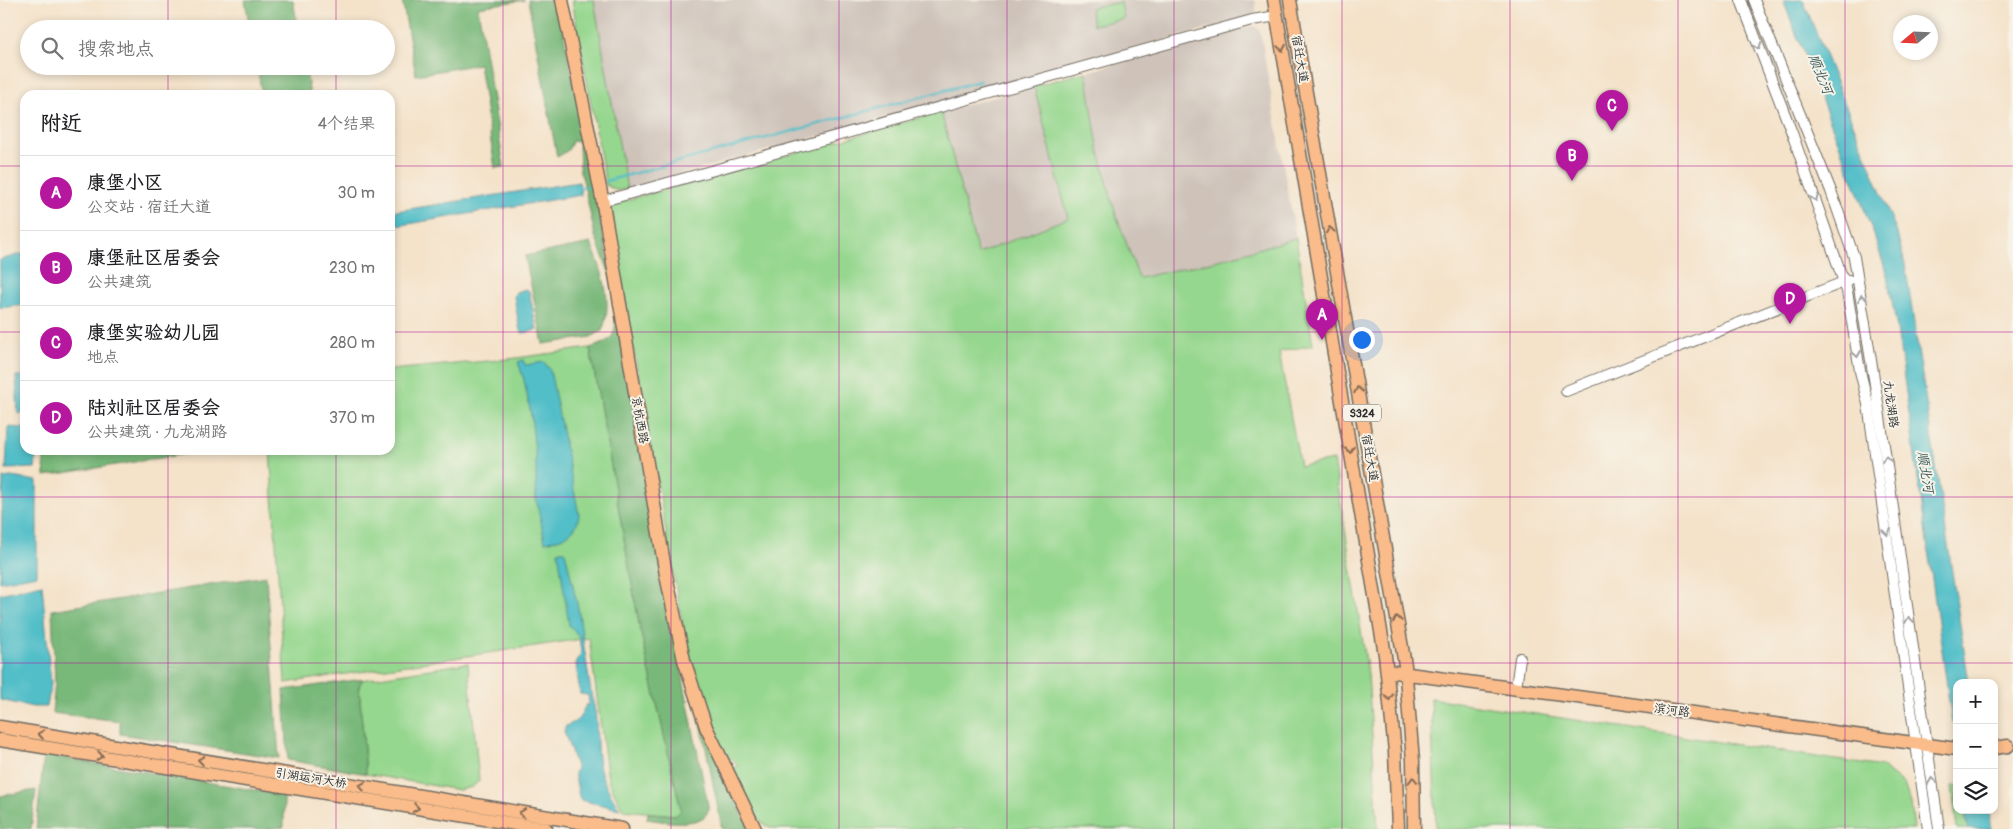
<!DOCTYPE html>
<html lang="zh">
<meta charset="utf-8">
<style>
body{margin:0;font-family:Pangolin,"LXGW WenKai TC",sans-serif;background:#f2f2f2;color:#202124}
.controls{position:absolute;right:15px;bottom:15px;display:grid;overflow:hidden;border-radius:10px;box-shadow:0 2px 8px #0003}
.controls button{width:45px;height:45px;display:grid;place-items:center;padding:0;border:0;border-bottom:1px solid #e0e0e0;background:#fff;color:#202124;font:25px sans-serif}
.compass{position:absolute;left:1893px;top:15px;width:45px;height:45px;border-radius:50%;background:#fff;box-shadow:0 2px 8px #0003;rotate:251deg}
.you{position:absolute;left:1361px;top:339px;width:18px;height:18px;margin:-12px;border:4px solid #fff;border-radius:50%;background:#1a73e8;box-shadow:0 0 0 8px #1a73e833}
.badge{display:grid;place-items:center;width:32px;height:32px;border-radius:50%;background:#b5179e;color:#fff;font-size:16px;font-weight:700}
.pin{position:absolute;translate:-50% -41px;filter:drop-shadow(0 1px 2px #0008)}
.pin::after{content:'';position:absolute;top:26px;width:18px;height:15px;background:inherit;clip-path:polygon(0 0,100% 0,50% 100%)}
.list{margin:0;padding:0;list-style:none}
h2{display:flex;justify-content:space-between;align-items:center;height:65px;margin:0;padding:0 20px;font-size:21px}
h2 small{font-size:16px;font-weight:400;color:#757577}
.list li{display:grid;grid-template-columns:32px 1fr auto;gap:15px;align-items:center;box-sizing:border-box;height:75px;padding:0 20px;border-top:1px solid #e0e0e0}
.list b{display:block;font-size:19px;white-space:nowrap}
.list p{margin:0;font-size:16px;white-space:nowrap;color:#757577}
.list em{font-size:16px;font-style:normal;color:#757577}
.icon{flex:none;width:28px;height:28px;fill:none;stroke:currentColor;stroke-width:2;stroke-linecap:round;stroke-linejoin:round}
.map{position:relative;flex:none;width:2013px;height:829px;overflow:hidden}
.search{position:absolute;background:#fff;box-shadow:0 2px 8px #0003;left:20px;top:20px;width:375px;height:55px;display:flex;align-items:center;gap:12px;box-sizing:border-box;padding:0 18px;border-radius:28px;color:#757577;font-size:19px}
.panel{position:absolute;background:#fff;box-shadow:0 2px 8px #0003;left:20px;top:90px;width:375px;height:365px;border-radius:15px}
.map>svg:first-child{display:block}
</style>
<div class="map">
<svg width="2013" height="829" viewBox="0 0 2013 829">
<rect width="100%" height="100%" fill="#f7f3e8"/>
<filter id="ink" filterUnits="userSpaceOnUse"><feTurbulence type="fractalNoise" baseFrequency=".02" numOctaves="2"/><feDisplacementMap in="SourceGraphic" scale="10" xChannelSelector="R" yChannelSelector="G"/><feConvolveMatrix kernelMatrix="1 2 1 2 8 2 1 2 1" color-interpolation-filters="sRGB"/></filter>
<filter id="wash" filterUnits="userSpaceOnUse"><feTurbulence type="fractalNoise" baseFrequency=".0096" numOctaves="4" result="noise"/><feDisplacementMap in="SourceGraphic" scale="20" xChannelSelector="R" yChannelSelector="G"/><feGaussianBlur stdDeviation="1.12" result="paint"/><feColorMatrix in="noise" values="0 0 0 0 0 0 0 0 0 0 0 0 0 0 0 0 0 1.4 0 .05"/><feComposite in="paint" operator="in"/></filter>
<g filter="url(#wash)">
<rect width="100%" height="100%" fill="#f4e2c9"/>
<path fill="#cec2b9" d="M594,0H1255L1256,12L1249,17L627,189Z
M1252,26L1256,27L1260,31L1296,238L1215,261L1139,278L1115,212L1098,148L1086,72Z
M1034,86L1068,218L978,254L941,112Z"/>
<path fill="#95d78e" stroke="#60815c" d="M572,0H594L627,189L617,191L606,185Z
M1121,2L1124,19L1093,25L1090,8Z
M1086,72L1098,148L1115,212L1139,278L1215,261L1296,238L1313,345L1279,352L1300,466L1334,460L1368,674L1378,829H776C769,827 763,825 759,819C751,808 737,780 734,767L739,765L727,756L722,750L688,655L610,216L611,207L620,202L941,112L978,254L1068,218L1034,86Z
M590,348L640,629L681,810L676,815L623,810L608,780L589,638L285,683L270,450H390V370L509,359Z
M468,663L479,781L472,787L459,790L366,774L359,686L361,680Z
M1431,698L1882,767L1904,784L1911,804L1914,829H1436Z
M1957,785V810H1965L1968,829H1957L1952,786Z"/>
<path fill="#78b879" stroke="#527252" d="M245,0H293L298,29H250Z
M402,0H525L478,7L504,167L495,168L479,64L416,75Z
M528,0H557L612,280L595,236L583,180L580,172L579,142L572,141C570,150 565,153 557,157Z
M257,66H305L310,95H262Z
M591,243C602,270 614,302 602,331L591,337L543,344L525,256Z
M616,307L671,618L708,805C712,829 665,822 647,819L648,813L676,815L681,810L640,629L590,348C618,339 615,334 616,307Z
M43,450H211L45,476Z
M266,576L279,758L120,734V721L52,713L55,683L52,610Z
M363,679L359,686L366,774L288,760L284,690Z
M701,723L748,827L746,829H722Z
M44,755L284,795V827L265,829H36Z
M36,790L31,829H0V796Z"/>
<path fill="#51bec8" stroke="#3e747a" d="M1783,0H1803L1896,230L1905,264L1969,683H1957V724L1952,722L1897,328L1887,275L1873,232Z
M579,182L581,195L390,227V212Z
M25,253V305L0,308V260Z
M526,289L529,291L537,330L523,333L520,331L514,296L516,292Z
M523,360L525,365L544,362L550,370L579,515C577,534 562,539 545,542L536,499V460L531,415L524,380L518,362Z
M16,376H25V412L18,414Z
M8,427L25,428V450H37L35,468L6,469Z
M11,477L37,481V575L0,582L3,478Z
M558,551H565L578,608L592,698C599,720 595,742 599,764C602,781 611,795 620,809L580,800L574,772L577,769L564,731L566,726C581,720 579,718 586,705L589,704L588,695L580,694L576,664L581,653L579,636L569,625Z
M42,584L51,684L47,707H33L0,700V594Z
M1965,810H1989L1991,829H1968Z"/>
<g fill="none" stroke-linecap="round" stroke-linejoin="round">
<path stroke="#51bec8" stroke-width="2.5" d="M606,181L980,81
M580,188L593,185"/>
</g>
</g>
<g filter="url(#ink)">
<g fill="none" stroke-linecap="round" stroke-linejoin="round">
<g stroke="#716b62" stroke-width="12">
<path id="minor" d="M1741,0L1792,133L1847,291L1860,371L1868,404L1928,829
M1754,0L1831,191L1854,257L1878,403L1939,829
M603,201L1252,20L1277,16
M1566,391L1849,280
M1516,688L1520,658"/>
</g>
<g stroke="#716b62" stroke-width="15">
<path id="major" d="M562,0L602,198L666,575L684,660L706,727L755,829
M1274,0L1385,655L1395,752L1398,829
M1290,0L1405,665L1413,761L1414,829
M1387,671L1957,749
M0,727L622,829
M0,740L546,829
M1994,748L2008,746"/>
</g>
<use href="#minor" stroke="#fff" stroke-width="10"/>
<use href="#major" stroke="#f9bc8a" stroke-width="12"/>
</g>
<defs><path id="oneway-chevron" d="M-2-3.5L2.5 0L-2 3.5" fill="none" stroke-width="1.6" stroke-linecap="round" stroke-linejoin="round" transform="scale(1.25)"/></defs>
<g stroke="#a0a0a0">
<use href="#oneway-chevron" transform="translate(1758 46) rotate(69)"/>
<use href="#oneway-chevron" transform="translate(1815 198) rotate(70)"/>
<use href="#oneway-chevron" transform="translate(1862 298) rotate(-99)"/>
<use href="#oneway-chevron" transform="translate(1857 354) rotate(81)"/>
<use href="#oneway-chevron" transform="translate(1886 459) rotate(-98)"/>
<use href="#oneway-chevron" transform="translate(1887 532) rotate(82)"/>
<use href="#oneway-chevron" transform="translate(1909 620) rotate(-98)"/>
<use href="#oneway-chevron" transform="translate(1932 781) rotate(-98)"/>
</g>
<g stroke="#886c56">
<use href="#oneway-chevron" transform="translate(1282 48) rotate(80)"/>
<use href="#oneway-chevron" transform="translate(1330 230) rotate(-100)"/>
<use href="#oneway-chevron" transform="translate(1358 390) rotate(-100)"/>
<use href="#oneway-chevron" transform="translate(1350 450) rotate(81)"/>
<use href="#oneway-chevron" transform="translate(1397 619) rotate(-100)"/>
<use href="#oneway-chevron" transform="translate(1389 697) rotate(84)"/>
<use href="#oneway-chevron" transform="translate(41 734) rotate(-171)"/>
<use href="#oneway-chevron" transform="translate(100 756) rotate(9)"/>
<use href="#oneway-chevron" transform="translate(201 760) rotate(-171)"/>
<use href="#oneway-chevron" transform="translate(1413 780) rotate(-91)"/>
<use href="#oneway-chevron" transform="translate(362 786) rotate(-171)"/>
<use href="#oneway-chevron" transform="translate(416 808) rotate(9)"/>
<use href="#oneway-chevron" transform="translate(522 813) rotate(-171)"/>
</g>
</g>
<path fill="none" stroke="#b5179e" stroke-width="1" stroke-opacity="0.55" d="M168,0V29M336,0V29M503,0V829M671,0V829M839,0V829M1007,0V829M1174,0V829M1342,0V829M1510,0V829M1678,0V829M1845,0V829M168,66V95M336,66V95M0,166H25M390,166H2013M0,332H25M390,332H2013M168,450V829M336,450V829M0,497H2013M0,663H2013"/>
<g text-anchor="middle" stroke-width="4" stroke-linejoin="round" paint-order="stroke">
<rect fill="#f7f3e8" stroke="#686764" stroke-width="1" x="1343" y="404.5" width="38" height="17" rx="4"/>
<g font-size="11" font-weight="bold" fill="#2b2b2b">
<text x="1362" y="417">S324</text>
</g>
<g font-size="12" fill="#2b2b2b" stroke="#f7f3e8">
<text transform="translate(1300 59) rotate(80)" y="4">宿迁大道</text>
<text transform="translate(1891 404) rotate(82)" y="4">九龙湖路</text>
<text transform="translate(640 420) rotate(80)" y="4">京杭西路</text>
<text transform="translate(1370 458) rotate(80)" y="4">宿迁大道</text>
<text transform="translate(1672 710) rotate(8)" y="4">滨河路</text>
<text transform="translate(311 778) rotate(9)" y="4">引湖运河大桥</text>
</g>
<g font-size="14" font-style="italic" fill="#36575a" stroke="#f7f3e8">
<text transform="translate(1821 74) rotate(68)" y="5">顺北河</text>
<text transform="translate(1926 472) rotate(81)" y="5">顺北河</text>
</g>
</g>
</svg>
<div class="controls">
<button>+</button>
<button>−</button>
<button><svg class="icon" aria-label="layers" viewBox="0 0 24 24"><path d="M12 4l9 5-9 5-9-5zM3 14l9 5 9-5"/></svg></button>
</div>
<svg class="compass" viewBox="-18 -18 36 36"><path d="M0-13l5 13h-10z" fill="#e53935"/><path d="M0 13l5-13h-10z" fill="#757577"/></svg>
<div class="you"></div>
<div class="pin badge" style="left:1322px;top:340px">A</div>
<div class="pin badge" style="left:1572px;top:181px">B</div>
<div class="pin badge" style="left:1612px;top:131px">C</div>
<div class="pin badge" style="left:1790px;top:324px">D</div>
<div class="search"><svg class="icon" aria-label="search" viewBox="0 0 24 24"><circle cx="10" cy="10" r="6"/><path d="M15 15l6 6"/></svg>搜索地点</div>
<section class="panel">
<h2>附近<small>4个结果</small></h2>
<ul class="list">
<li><span class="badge">A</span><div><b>康堡小区</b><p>公交站 · 宿迁大道</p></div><em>30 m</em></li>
<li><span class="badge">B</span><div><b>康堡社区居委会</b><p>公共建筑</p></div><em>230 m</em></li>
<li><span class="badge">C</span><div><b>康堡实验幼儿园</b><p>地点</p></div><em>280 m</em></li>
<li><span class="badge">D</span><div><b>陆刘社区居委会</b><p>公共建筑 · 九龙湖路</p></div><em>370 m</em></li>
</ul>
</section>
</div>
